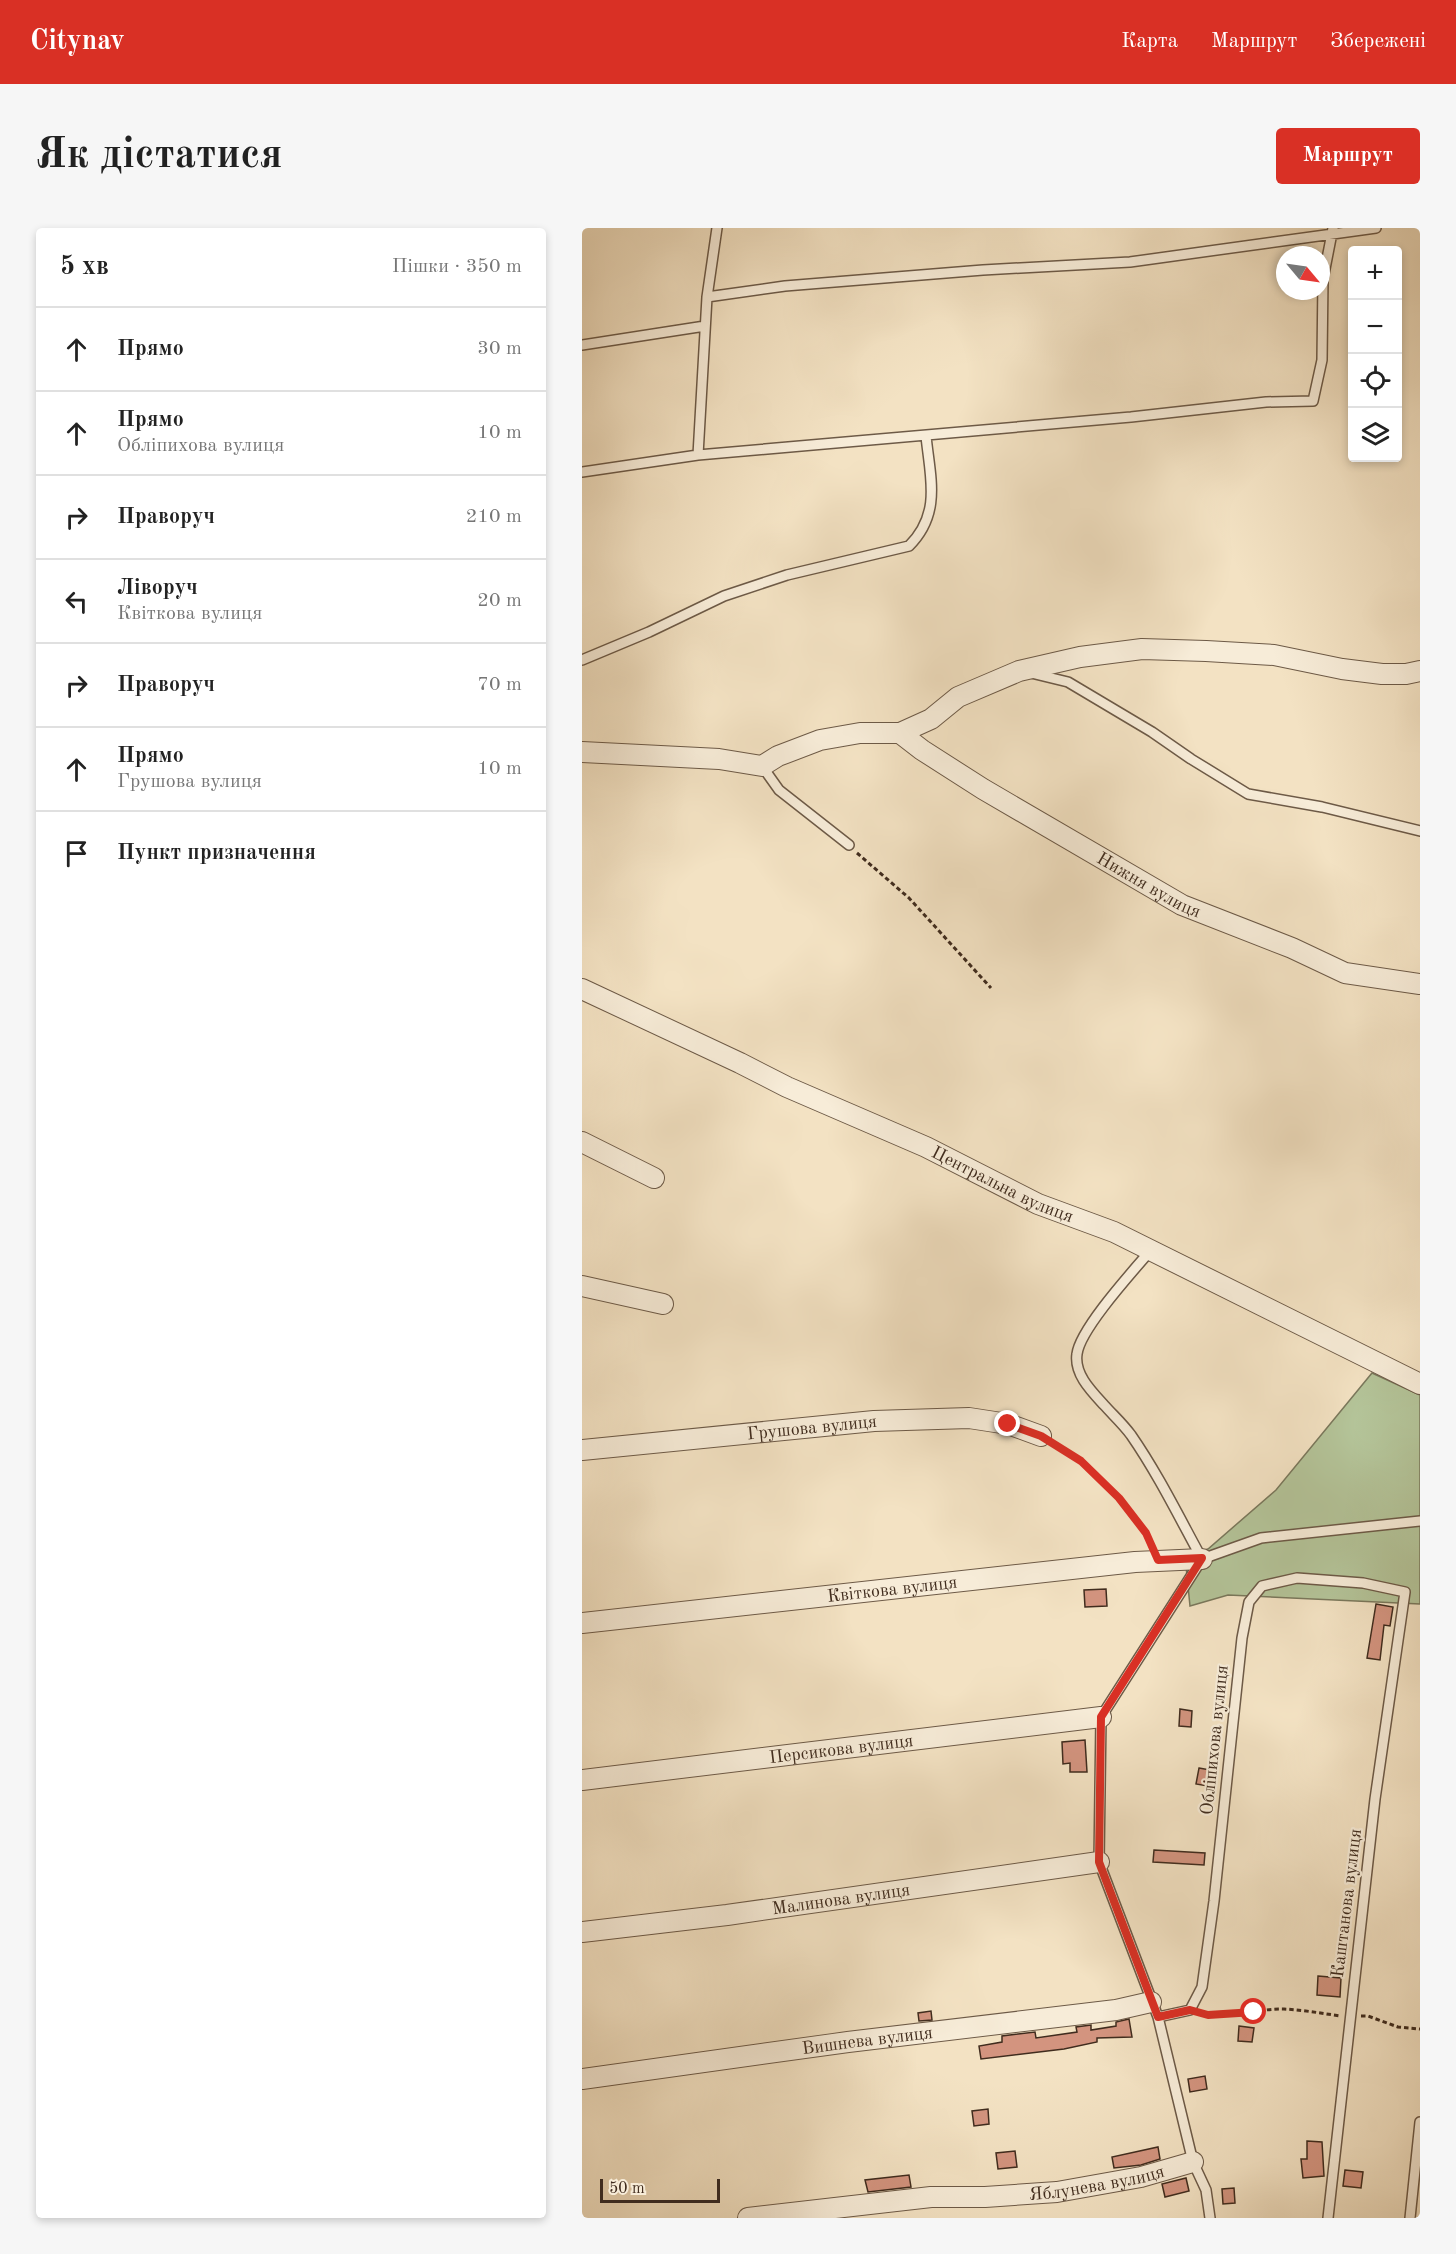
<!DOCTYPE html>
<html lang="uk">
<meta charset="utf-8">
<style>
body{margin:0;font-family:"Old Standard TT",serif;background:#f6f6f6;color:#222}
.controls{position:absolute;right:18px;top:18px;display:grid;overflow:hidden;border-radius:6px;box-shadow:0 3px 9px #0003}
.controls button{width:54px;height:54px;display:grid;place-items:center;padding:0;border:0;border-bottom:2px solid #e0e0e0;background:#fff;color:#222;font:30px sans-serif}
.compass{position:absolute;left:694px;top:18px;width:54px;height:54px;border-radius:50%;background:#fff;box-shadow:0 3px 9px #0003;rotate:119deg}
.scale{position:absolute;left:18px;bottom:15px;width:120px;box-sizing:border-box;padding-left:6px;border:3px solid #402c1e;border-top:0;font-size:16px;line-height:21px;white-space:nowrap;color:#402c1e;-webkit-text-stroke:4px #f7ecd8;paint-order:stroke}
.stop{position:absolute;width:18px;height:18px;margin:-14px;border:4px solid #d93025;border-radius:50%;background:#fff}
.stop.end{background:#d93025;border-color:#fff;box-shadow:0 2px 6px #0008}
.list{margin:0;padding:0;list-style:none}
h2{display:flex;justify-content:space-between;align-items:center;height:78px;margin:0;padding:0 24px;font-size:26px}
h2 small{font-size:20px;font-weight:400;color:#767676}
.list li{display:grid;grid-template-columns:39px 1fr auto;gap:18px;align-items:center;box-sizing:border-box;height:84px;padding:0 24px;border-top:2px solid #e0e0e0}
.list b{display:block;font-size:22px;white-space:nowrap}
.list p{margin:0;font-size:20px;white-space:nowrap;color:#767676}
.list em{font-size:20px;font-style:normal;color:#767676}
.icon{flex:none;width:33px;height:33px;fill:none;stroke:currentColor;stroke-width:2;stroke-linecap:round;stroke-linejoin:round}
.map{position:relative;flex:none;width:838px;height:1990px;overflow:hidden;border-radius:6px}
header{display:flex;align-items:center;gap:36px;box-sizing:border-box;height:84px;padding:0 30px;background:#d93025;color:#fff}
header strong{font-size:28px}
nav{display:flex;gap:33px;margin-inline-start:auto;font-size:21px}
.intro{display:flex;align-items:center;justify-content:space-between;box-sizing:border-box;height:144px;padding:0 36px}
h1{margin:0;font-size:42px}
.button{padding:15px 27px;border-radius:6px;background:#d93025;color:#fff;font-size:21px;font-weight:700}
main{display:flex;gap:36px;padding:0 36px}
aside{flex:1;background:#fff;border-radius:6px;box-shadow:0 3px 9px #0003}
.map>svg:first-child{display:block}
</style>
<header>
<strong>Citynav</strong>
<nav><a>Карта</a><a>Маршрут</a><a>Збережені</a></nav>
</header>
<div class="intro"><h1>Як дістатися</h1><a class="button">Маршрут</a></div>
<main>
<aside>
<h2>5 хв<small>Пішки · 350 m</small></h2>
<ul class="list">
<li><svg class="icon" aria-label="ahead" viewBox="0 0 24 24"><path d="M12 20V5M6 11l6-6 6 6"/></svg><div><b>Прямо</b></div><em>30 m</em></li>
<li><svg class="icon" aria-label="ahead" viewBox="0 0 24 24"><path d="M12 20V5M6 11l6-6 6 6"/></svg><div><b>Прямо</b><p>Обліпихова вулиця</p></div><em>10 m</em></li>
<li><svg class="icon" aria-label="right" viewBox="0 0 24 24"><path d="M7 20v-9h11M14 6l5 5-5 5"/></svg><div><b>Праворуч</b></div><em>210 m</em></li>
<li><svg class="icon" aria-label="left" viewBox="0 0 24 24"><path d="M17 20v-9H6M10 6l-5 5 5 5"/></svg><div><b>Ліворуч</b><p>Квіткова вулиця</p></div><em>20 m</em></li>
<li><svg class="icon" aria-label="right" viewBox="0 0 24 24"><path d="M7 20v-9h11M14 6l5 5-5 5"/></svg><div><b>Праворуч</b></div><em>70 m</em></li>
<li><svg class="icon" aria-label="ahead" viewBox="0 0 24 24"><path d="M12 20V5M6 11l6-6 6 6"/></svg><div><b>Прямо</b><p>Грушова вулиця</p></div><em>10 m</em></li>
<li><svg class="icon" aria-label="arrive" viewBox="0 0 24 24"><path d="M6 21V4h12l-3 4 3 4H6"/></svg><div><b>Пункт призначення</b></div></li>
</ul>
</aside>
<div class="map">
<svg width="838" height="1990" viewBox="0 0 838 1990">
<rect width="100%" height="100%" fill="#f3e2c3"/>
<filter id="stains"><feTurbulence type="fractalNoise" baseFrequency=".00333" numOctaves="4"/><feColorMatrix values="0 0 0 0 .2 0 0 0 0 .09 0 0 0 0 .02 0 0 0 .5 -.17"/></filter>
<radialGradient id="worn" r=".72"><stop offset=".6" stop-color="#630" stop-opacity="0"/><stop offset="1" stop-color="#630" stop-opacity=".3"/></radialGradient>
<path fill="#b4c499" stroke="#7a785c" stroke-width="1.5" d="M790,1145L838,1167V1376L646,1367L608,1378L603,1328L626,1321L694,1262Z"/>
<path fill="#d3947f" stroke="#402c1e" stroke-width="1.5" d="M524,1361L525,1378L503,1379L502,1362Z
M794,1376L811,1379L808,1398L802,1397L798,1432L785,1430Z
M598,1481L610,1483L609,1499L597,1498Z
M503,1512L505,1544H488V1535L481,1536L480,1514Z
M617,1540L634,1543L631,1559L614,1556Z
M572,1622L623,1625L622,1637L571,1634Z
M736,1748L759,1750L758,1769L735,1767Z
M349,1783L350,1792L337,1793L336,1785Z
M547,1791L550,1809L515,1810V1814L482,1821L399,1831L397,1818L420,1814V1808L453,1804L454,1810L495,1804L494,1799L509,1797V1802L534,1798V1794Z
M657,1798L672,1800L670,1814L656,1813Z
M623,1848L625,1861L608,1864L606,1851Z
M406,1881L407,1896L392,1898L390,1883Z
M725,1913L740,1914L742,1948L721,1950L719,1931H725Z
M576,1919L578,1931L559,1937L532,1940L530,1929Z
M433,1923L435,1939L416,1941L414,1925Z
M763,1942L781,1944L779,1960L761,1958Z
M327,1947L329,1959L286,1964L283,1952Z
M604,1950L607,1963L583,1969L580,1956Z
M652,1960L653,1975L641,1976L640,1961Z"/>
<g fill="none" stroke-linecap="round" stroke-linejoin="round">
<g stroke="#6d5a47" stroke-width="12">
<path id="lane" d="M125,69L203,58L401,42L548,34L794,0
M0,117L123,98
M116,227L125,69L135,0
M0,244L116,227L549,189L684,174L731,173L740,132L741,51L751,0
M0,432L67,404L142,368L205,347L327,318C360,285 348,249 344,208
M449,445L486,454L570,504L609,531L666,566L740,579L838,603
M180,538L197,562L267,617
M569,1022C551,1043 498,1101 495,1126C492,1146 509,1163 522,1177C531,1187 541,1196 549,1207C576,1246 597,1289 620,1331
M576,1789L608,1782L620,1759L632,1673L660,1410L667,1374L680,1358L715,1350L781,1355L823,1364L793,1571L746,1990
M628,1990L624,1962L611,1934L576,1789L517,1634L519,1489L620,1331L679,1310L838,1293
M828,1990L838,1894"/>
</g>
<g stroke="#6d5a47" stroke-width="22">
<g id="street">
<path id="s1" d="M318,505L340,522L401,561L600,677L710,720L763,745L838,756"/>
<path d="M0,524L137,531L180,538L196,528L238,512L278,505H318L349,491L376,469L437,443L498,429L560,421L624,423L692,427L760,441L800,446H824L838,443"/>
<path id="s2" d="M0,761L158,835L205,859L344,919L456,976L532,1004L838,1156"/>
<path d="M0,914L72,950"/>
<path d="M0,1058L81,1076"/>
<path id="s3" d="M0,1222L292,1193L387,1190L426,1196L459,1208"/>
<path id="s4" d="M0,1395L553,1334L620,1331"/>
<path id="s5" d="M0,1552L519,1489"/>
<path id="s6" d="M0,1704L145,1687L517,1634"/>
<path id="s7" d="M0,1851L266,1814L534,1782L569,1774"/>
<path id="s8" d="M166,1990L349,1969H403L475,1964L559,1949L611,1934"/>
</g>
</g>
<path stroke="#402c1e" stroke-width="3" stroke-dasharray="4.5 3" stroke-linecap="butt" d="M275,625L327,670L409,760
M473,1217C509,1239 552,1278 569,1317
M618,1785C645,1793 675,1780 702,1781C720,1782 739,1785 758,1788
M779,1788H786L816,1799L838,1801"/>
<use href="#lane" stroke="#f7ecd8" stroke-width="9"/>
<use href="#street" stroke="#f7ecd8" stroke-width="20"/>
</g>
<g fill="none" stroke-linecap="round" stroke-linejoin="round">
<path stroke="#d93025" stroke-width="8" d="M426,1196L459,1208L499,1233L537,1270L564,1305L576,1332L620,1330L519,1489L517,1634L576,1789L608,1782L626,1787L672,1784"/>
</g>
<g text-anchor="middle" stroke-width="4.5" stroke-linejoin="round" paint-order="stroke">
<g font-size="18" fill="#402c1e" stroke="#f7ecd8">
<text dy="6" stroke="none"><textPath href="#s1" startOffset="292">Нижня вулиця</textPath></text>
<text dy="6" stroke="none"><textPath href="#s2" startOffset="464">Центральна вулиця</textPath></text>
<text dy="6" stroke="none"><textPath href="#s3" startOffset="231">Грушова вулиця</textPath></text>
<text dy="6" stroke="none"><textPath href="#s4" startOffset="312">Квіткова вулиця</textPath></text>
<text transform="translate(632 1512) rotate(-84)" y="6">Обліпихова вулиця</text>
<text dy="6" stroke="none"><textPath href="#s5" startOffset="261">Персикова вулиця</textPath></text>
<text dy="6" stroke="none"><textPath href="#s6" startOffset="261">Малинова вулиця</textPath></text>
<text transform="translate(764 1675) rotate(-83)" y="6">Каштанова вулиця</text>
<text dy="6" stroke="none"><textPath href="#s7" startOffset="288">Вишнева вулиця</textPath></text>
<text dy="6" stroke="none"><textPath href="#s8" startOffset="351">Яблунева вулиця</textPath></text>
</g>
</g>
<rect width="100%" height="100%" filter="url(#stains)"/>
<rect width="100%" height="100%" fill="url(#worn)"/>
</svg>
<div class="controls">
<button>+</button>
<button>−</button>
<button><svg class="icon" aria-label="locate" viewBox="0 0 24 24"><circle cx="12" cy="12" r="6"/><path d="M12 2v4M12 18v4M2 12h4M18 12h4"/></svg></button>
<button><svg class="icon" aria-label="layers" viewBox="0 0 24 24"><path d="M12 4l9 5-9 5-9-5zM3 14l9 5 9-5"/></svg></button>
</div>
<svg class="compass" viewBox="-18 -18 36 36"><path d="M0-13l5 13h-10z" fill="#e53935"/><path d="M0 13l5-13h-10z" fill="#767676"/></svg>
<div class="scale">50 m</div>
<div class="stop" style="left:672px;top:1784px"></div>
<div class="stop end" style="left:426px;top:1196px"></div>
</div>
</main>
